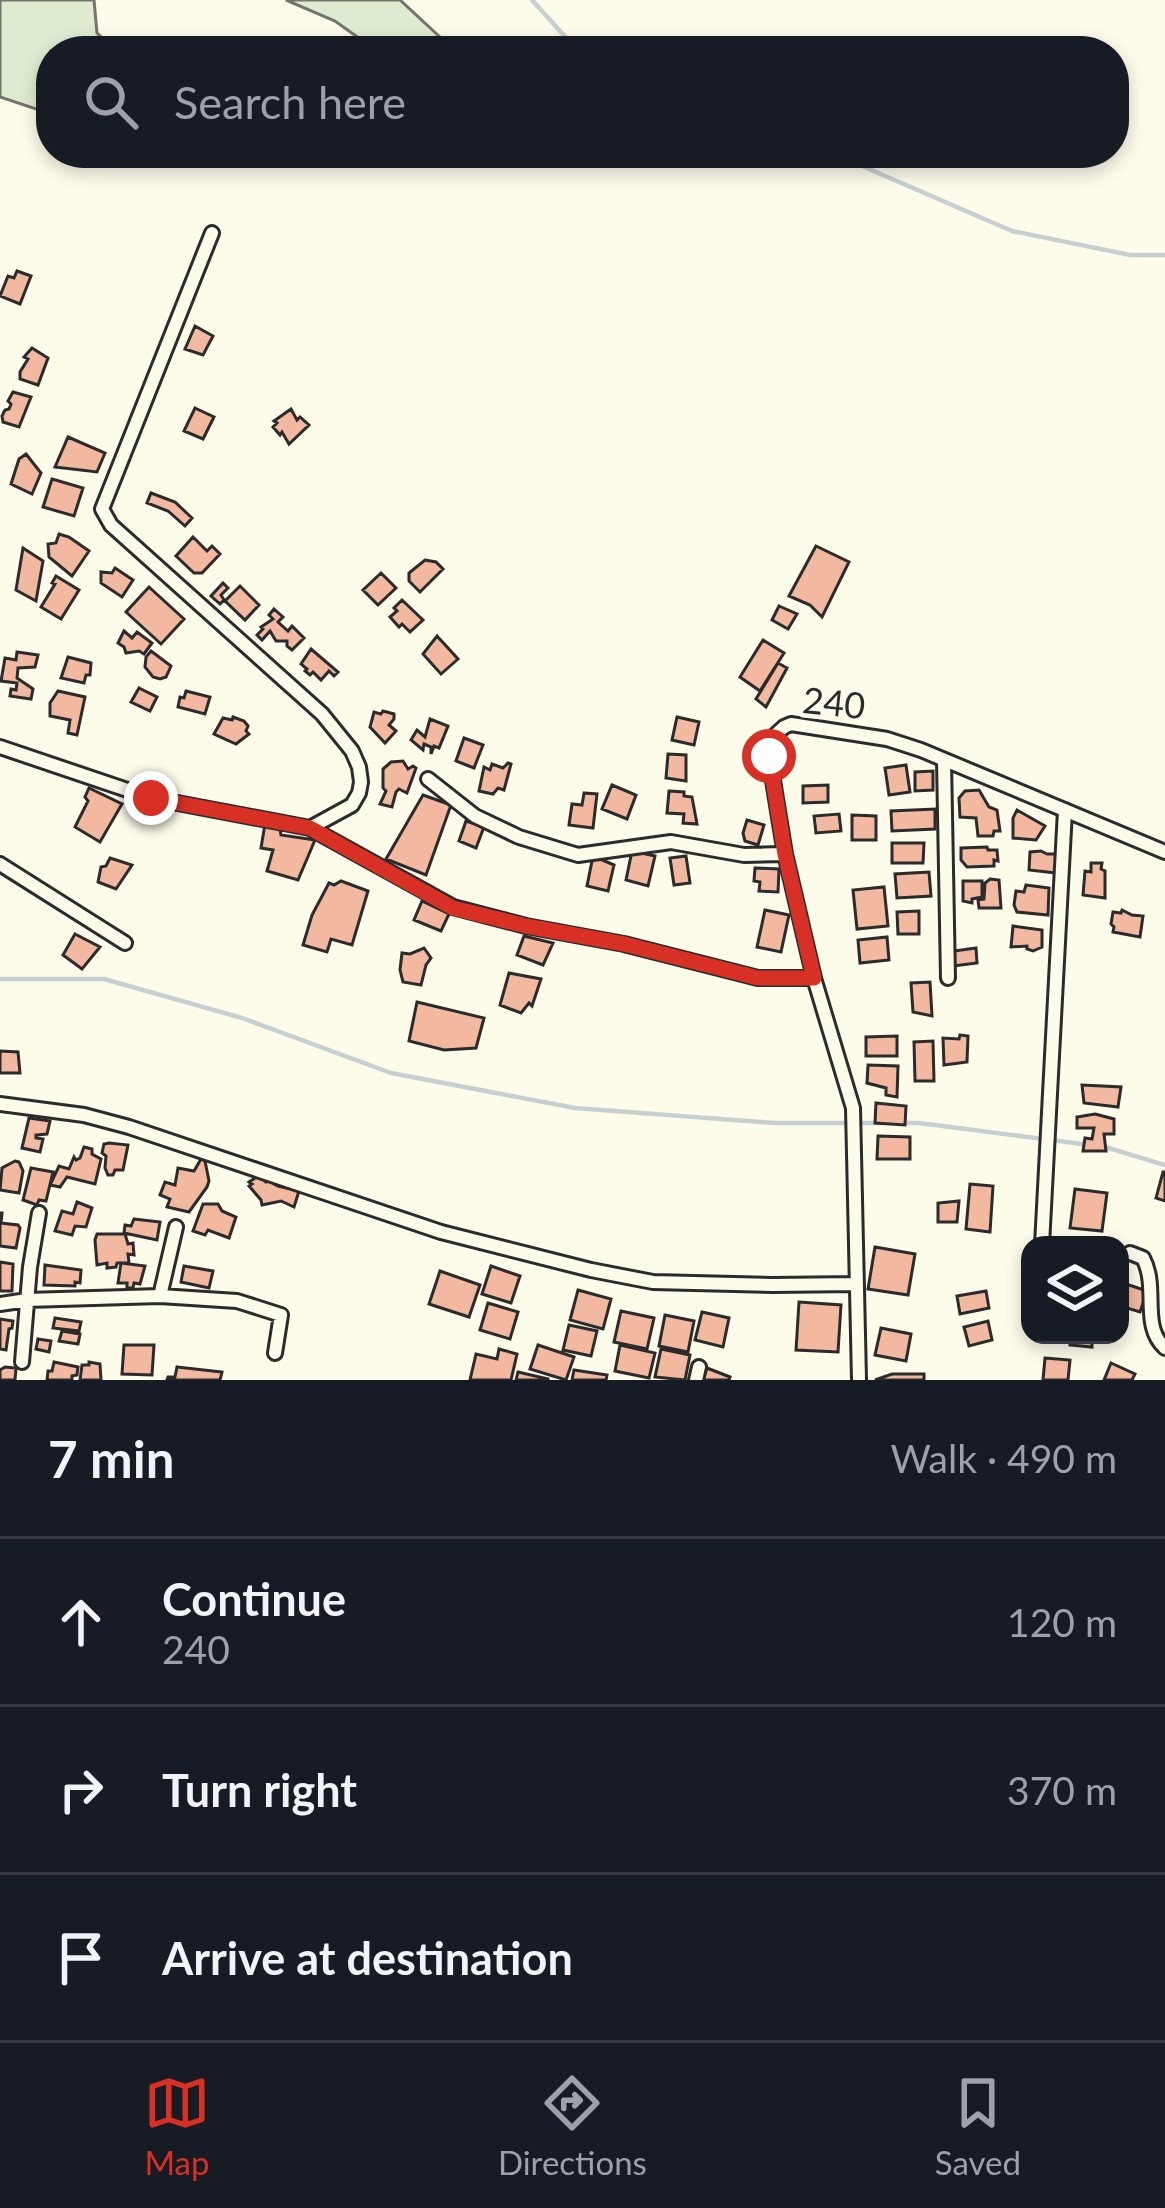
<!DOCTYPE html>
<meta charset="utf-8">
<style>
body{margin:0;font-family:Lato,sans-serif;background:#242831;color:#f1f3f6}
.controls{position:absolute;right:36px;bottom:36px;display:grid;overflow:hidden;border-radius:24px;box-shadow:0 6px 18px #0003}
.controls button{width:108px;height:108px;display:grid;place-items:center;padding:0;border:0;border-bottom:3px solid #363941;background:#171b24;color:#f1f3f6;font:60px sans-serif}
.stop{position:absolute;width:36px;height:36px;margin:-27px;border:9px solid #d93025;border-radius:50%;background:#fff}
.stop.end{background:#d93025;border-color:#fff;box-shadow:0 3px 12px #0008}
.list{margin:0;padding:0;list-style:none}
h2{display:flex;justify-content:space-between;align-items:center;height:156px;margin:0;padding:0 48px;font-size:51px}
h2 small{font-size:39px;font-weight:400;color:#9ea1a6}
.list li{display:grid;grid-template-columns:78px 1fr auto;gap:36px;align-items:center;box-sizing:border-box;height:168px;padding:0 48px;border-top:3px solid #363941}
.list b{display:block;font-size:45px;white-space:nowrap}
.list p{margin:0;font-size:39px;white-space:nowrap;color:#9ea1a6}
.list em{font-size:39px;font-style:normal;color:#9ea1a6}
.icon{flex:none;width:66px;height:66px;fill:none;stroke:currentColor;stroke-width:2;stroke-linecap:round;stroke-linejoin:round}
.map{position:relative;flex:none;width:1165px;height:1380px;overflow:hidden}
.search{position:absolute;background:#171b24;box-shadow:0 6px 18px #0003;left:36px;right:36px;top:36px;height:132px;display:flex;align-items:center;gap:30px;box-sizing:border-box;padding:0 42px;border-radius:48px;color:#9ea1a6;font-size:45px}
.sheet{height:660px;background:#171b24}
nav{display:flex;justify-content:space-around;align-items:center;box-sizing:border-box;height:168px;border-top:3px solid #363941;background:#171b24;font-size:33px;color:#9ea1a6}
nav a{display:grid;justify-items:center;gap:6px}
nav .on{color:#d93025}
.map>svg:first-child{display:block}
</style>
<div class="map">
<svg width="1165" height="1380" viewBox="0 0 1165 1380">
<rect width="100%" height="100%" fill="#fdfbea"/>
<path fill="#deebd1" stroke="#74746e" stroke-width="3" d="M0,0H94L97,33L116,51H51V114L0,97Z
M286,0H400L455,51H377L335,21Z"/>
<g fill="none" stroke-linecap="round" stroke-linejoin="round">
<path stroke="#c7d0d0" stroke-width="4.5" d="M532,0L578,51
M776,153L783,156L846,159L1012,231L1130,255H1165
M0,979H104L242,1018L391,1073L575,1108L774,1123H882
M899,1123H919L1090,1145
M1102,1146L1165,1165"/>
</g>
<path fill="#f2b8a0" stroke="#2b2b2b" stroke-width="3" d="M17,271L31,276L20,304L0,296L8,276L14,278Z
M195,326L213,336L203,355L185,349Z
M32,348L48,358L38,385L20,379V372L28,359L24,357Z
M13,392L31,397L19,427L3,422L2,416L5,410L9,409L11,404L8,401Z
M195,408L214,417L203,439L184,431Z
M291,409L297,420L300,417L309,425L289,444L282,432L280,435L273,427L277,423L274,421Z
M68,437L105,453L97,472L55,467Z
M26,454L41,473L32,494L11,484L19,459Z
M52,479L83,488L74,516L43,507Z
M151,493L175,502L192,518L185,526L168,511L147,503Z
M59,534L69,537L89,551L72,576L49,557L48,544L56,543Z
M193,537L207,551L212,546L220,554L202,573H194L176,556Z
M816,546L849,562L822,617L810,605L789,596Z
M23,548L43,561L36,601L16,590Z
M425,560L436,562L443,569L420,592L409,581V573Z
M115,568L133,580L122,597L101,583V572L112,573Z
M381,573L396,588L378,605L363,590Z
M56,576L79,590L61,619L41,607L55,584L52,583Z
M223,583L228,588L221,595L224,600L220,604L211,596Z
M240,586L259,605L245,620L225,601Z
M149,587L184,619L161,644L126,612Z
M402,600L423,620L410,632L402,624L399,627L390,617L397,611L394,608Z
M779,606L797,614L788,629L772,620Z
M274,609L283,617L278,622L288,631L292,626L304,638L292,650L287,646V641H276L270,631L262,640L257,635L263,629L261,627L273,619L269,615Z
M124,631L132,638L137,632L152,643L144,654L139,651L126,653L124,647L118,643Z
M437,636L458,659L441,674L423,654Z
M763,640L784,653L760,691L740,677Z
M311,649L338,672L334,676L329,671L321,680L313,672L310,675L305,671L307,669L301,664Z
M151,651L171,666L166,677L160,679L153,677L145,667L146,657Z
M17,652L38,655L35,667L18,668L17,678L33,689L31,699L10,696L11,689L16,690L17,683L1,681L5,658L16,660Z
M68,657L91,663L90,675H86L84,683L61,678Z
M778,663L787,668L766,707L756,699Z
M139,688L157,697L150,711L131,702Z
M58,691L85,697L77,735L68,733L70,720L50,716V703Z
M186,691L210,697L205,714L178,707L180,697L184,698Z
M383,711L394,714V719L389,725L396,731L385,743L370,727L374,712L381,714Z
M233,717L244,721L248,726L246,731L249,734L236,744L214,734L223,718L232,720Z
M677,717L699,722L694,745L672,740Z
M430,719L448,726L439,748L434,746L431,754V747L424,744L423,750L411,740L417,730L425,737Z
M464,738L483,745L474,768L456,761Z
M668,754L686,755V781L666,778Z
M403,761L408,769L413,766L416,768L407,793L399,789L396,792L392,807L380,804L386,791L383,788V769L391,762Z
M508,763L511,764L504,790L498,788L493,794L479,791L484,767L490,770L492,764L503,768Z
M906,765L910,792L889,795L885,768Z
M933,771V790L915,791V772Z
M612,785L636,795L627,819L602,809Z
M828,785V802L803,803V786Z
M89,788L122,804L100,842L75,827L88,801L85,797Z
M979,790L989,807L997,810L1000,831H994L993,836H978L976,818L960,817L959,798L965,791Z
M669,791L684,792V796L692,797L697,824L683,823L684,814L667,813Z
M584,793L597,794L593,828L569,825L572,804L582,805Z
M423,795L451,805L426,875L386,859Z
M935,809V829L892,831L891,811Z
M1017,810L1045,826L1036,840L1013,838V818Z
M839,814L841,831L816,833L814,816Z
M852,815L876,816V840H852Z
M747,820L764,825L758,845L745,841L743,833Z
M466,821L484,827L476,848L459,841Z
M265,824L280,829L281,835L315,840L298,880L267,871L273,850L261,848Z
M892,843H924L923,863H892Z
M987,847L988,850H997L998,861L994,860V866L967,867L961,860V848Z
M632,851L655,856L648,886L626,880Z
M1041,851L1047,854H1057L1056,873L1029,870L1030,852Z
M593,856L614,865L608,891L587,886Z
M686,856L690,883L674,885L670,858Z
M110,858L132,865L116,889L98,882L101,867L106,866Z
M1091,863H1102L1101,869L1105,871V898L1083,895L1085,871L1091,872Z
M755,868L779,869L778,892L759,891L760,882L754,881Z
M929,872L931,896L897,898L895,874Z
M990,879L999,880L1001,908H979L978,900L984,899L985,883Z
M341,881L368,891L352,945L331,939L327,952L303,945L312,915L329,883L334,885Z
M963,881H982V897L972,899V903L963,901Z
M1026,885L1049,888L1048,915L1017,912L1014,905L1016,891L1024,892Z
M884,887L888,926L857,929L853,890Z
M422,901L449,914L441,931L414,920Z
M765,910L789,915L781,952L757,947Z
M1122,910L1132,915L1143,916L1140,937L1113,932L1114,927L1111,924L1113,912L1121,913Z
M919,911V934H898L897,912Z
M1013,926L1042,930V947L1033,951L1027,949V946L1011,947Z
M75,934L100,947L82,969L63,955Z
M524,936L553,943L543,965L517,955Z
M887,937L889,960L860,963L858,940Z
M424,948L431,958L426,965L421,985L403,982L400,970L402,953L410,954Z
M976,948L977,963L953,966L954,951Z
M509,973L541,979L532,1006L529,1003L521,1013L500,1005Z
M930,982L932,1016L913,1012L911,983Z
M417,1002L484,1018L476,1048L444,1050L409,1041Z
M960,1035L968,1036L967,1062L944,1065L943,1038L959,1039Z
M897,1036V1056H866V1037Z
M933,1041L934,1081H915L914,1042Z
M0,1051L18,1052L20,1073H0Z
M868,1065L898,1066L897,1097L886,1095V1088L867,1083Z
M1082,1085L1121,1087L1118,1107L1084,1103Z
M876,1103L906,1106L905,1125L875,1123Z
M1095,1114L1114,1119V1134H1104L1106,1151H1083L1085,1138L1092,1139L1094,1128H1077V1117Z
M29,1118L50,1121L47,1134L36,1135V1138L43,1139L40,1152L22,1148Z
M878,1136L910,1137V1159H877Z
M109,1143L128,1145L123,1170H115L113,1175H108L105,1168L106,1156L102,1153L104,1144Z
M84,1147L92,1149V1154L101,1159L95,1184L67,1177L60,1187L50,1185L59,1166L69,1169L74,1157L76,1160L80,1158Z
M201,1159L205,1161L209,1181L207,1187L189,1212L167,1207L170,1199L160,1195L165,1182L175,1185L178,1168L194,1171Z
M15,1161L19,1162L23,1171L19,1193L0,1190L2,1168Z
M31,1168L53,1172L46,1201L39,1200L37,1205L23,1200Z
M1163,1172H1165V1201L1156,1198Z
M258,1176L266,1182L269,1179H274V1184L278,1186L299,1191L294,1207L281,1201L262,1205L261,1200L249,1186L252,1184L249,1182Z
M970,1184L993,1186L990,1232L966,1229Z
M1075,1189L1107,1193L1102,1231L1070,1228Z
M959,1201L957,1222H938V1203Z
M77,1202L92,1208L86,1227L75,1226L72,1235L55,1231L62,1211L73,1214Z
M203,1204H218L222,1211L236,1217L229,1238L208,1230L205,1235L193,1231Z
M0,1213H2L1,1223L18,1225L20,1228L16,1248L0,1246Z
M134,1219L160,1222L157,1240L124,1233L125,1225L131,1226Z
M97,1234H125L128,1244L133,1243L134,1255L128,1254L129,1263H117L116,1267L107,1268V1263L97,1265L95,1240Z
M875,1247L915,1254L908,1295L868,1289Z
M0,1262L13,1264L12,1291H0Z
M121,1263L145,1266L140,1284L134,1283L133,1288H127V1283H118Z
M45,1265L81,1270L80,1283L75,1282V1286L44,1285Z
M184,1266L213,1271L209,1288L181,1282Z
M491,1266L520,1276L511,1303L482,1294Z
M440,1271L480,1285L469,1317L429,1304Z
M1120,1282L1147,1291L1140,1312L1120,1306Z
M578,1290L611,1299L603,1329L570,1320Z
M986,1291L989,1308L960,1314L957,1296Z
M799,1302L841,1305L838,1352L796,1350Z
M488,1303L518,1312L510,1339L480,1330Z
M621,1311L654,1318L647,1349L614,1342Z
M702,1312L729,1318L723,1347L695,1340Z
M665,1315L694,1321L688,1352L659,1346Z
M55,1318L81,1322L79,1331L53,1328Z
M0,1319L13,1321L12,1328L9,1329L6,1350L0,1349Z
M988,1321L992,1340L969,1346L964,1327Z
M569,1325L597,1331L591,1356L563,1350Z
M881,1328L911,1334L906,1361L875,1355Z
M62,1331L80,1334L78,1344L59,1341Z
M1072,1335H1092V1347L1070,1345Z
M38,1339L51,1341L49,1352L36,1349Z
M124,1345H154L152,1375L122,1374Z
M538,1345L574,1357L566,1380L530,1369Z
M620,1345L655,1353L649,1378L615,1371Z
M499,1349L517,1354L511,1380H470L476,1354L497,1359Z
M661,1349L690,1355L685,1380L655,1377Z
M1045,1358L1070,1360L1068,1380H1043Z
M54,1362L78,1367L77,1375L72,1376V1380H47L48,1371H52Z
M89,1362L100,1364L101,1380H80L82,1365H89Z
M1111,1363L1135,1374L1132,1380H1104Z
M5,1367L16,1368L15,1380H0V1370Z
M177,1367L222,1372L220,1380H167L168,1377H175Z
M707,1368L730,1377L729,1380H703Z
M574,1370L607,1375L606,1380H572Z
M518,1372L548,1379V1380H516Z
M892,1374H924V1380H875Z"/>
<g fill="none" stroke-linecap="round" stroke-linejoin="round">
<g stroke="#2b2b2b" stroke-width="18">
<path id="minor" d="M212,233L102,509L111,525L322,714L352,751L359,767L361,782L359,793L352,805L310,828
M0,747L151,798L310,828L453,907L526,926L624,944L758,978H814
M944,760L948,978
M428,779L475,816L519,837L578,855L671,842L744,855L785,854
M0,864L125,943
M0,1104L84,1115L129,1127L441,1232L591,1270L653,1282L772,1285L857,1284
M1042,1245L1065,810
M1130,1253L1143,1258C1159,1288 1140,1325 1165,1348
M160,1296L176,1227
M0,1304L27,1300L160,1296L237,1301L281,1315L275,1353
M22,1362L30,1267L39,1213
M696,1380L699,1367
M859,1380L853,1108L814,978L785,854L769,756L771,739L784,727L791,724L887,739L921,750L1165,852"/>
</g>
<use href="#minor" stroke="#fdfbea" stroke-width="12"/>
</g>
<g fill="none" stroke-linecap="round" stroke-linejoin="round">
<path stroke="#d93025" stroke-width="15" d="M151,798L310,828L453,908L526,926L624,944L758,978H814L785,854L769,756"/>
</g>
<g text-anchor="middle" stroke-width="9" stroke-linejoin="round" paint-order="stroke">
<g font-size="36" fill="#2b2b2b" stroke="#fdfbea">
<text transform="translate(834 703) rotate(6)" y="13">240</text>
</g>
</g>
</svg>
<div class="controls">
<button><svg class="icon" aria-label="layers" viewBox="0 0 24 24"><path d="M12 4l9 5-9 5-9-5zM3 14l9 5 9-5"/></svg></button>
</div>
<div class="stop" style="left:769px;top:756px"></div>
<div class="stop end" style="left:151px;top:798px"></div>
<div class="search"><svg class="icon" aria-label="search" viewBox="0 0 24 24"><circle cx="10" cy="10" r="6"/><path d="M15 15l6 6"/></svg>Search here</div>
</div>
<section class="sheet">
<h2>7 min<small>Walk · 490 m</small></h2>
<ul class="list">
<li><svg class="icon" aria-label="ahead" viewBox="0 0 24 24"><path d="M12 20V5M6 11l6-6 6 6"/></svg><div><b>Continue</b><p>240</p></div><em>120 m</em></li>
<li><svg class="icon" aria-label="right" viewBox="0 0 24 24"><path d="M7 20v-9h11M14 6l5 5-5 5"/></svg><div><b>Turn right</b></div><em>370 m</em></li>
<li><svg class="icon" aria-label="arrive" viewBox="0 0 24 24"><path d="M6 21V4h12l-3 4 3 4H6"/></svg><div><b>Arrive at destination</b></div></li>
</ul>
</section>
<nav>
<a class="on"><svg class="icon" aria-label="map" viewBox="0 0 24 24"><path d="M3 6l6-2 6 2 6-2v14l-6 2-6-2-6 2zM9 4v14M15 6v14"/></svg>Map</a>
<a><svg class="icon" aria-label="directions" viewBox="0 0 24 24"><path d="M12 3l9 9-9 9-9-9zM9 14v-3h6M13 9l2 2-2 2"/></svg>Directions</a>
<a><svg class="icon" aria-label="saved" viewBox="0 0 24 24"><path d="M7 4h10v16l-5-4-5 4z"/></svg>Saved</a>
</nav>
